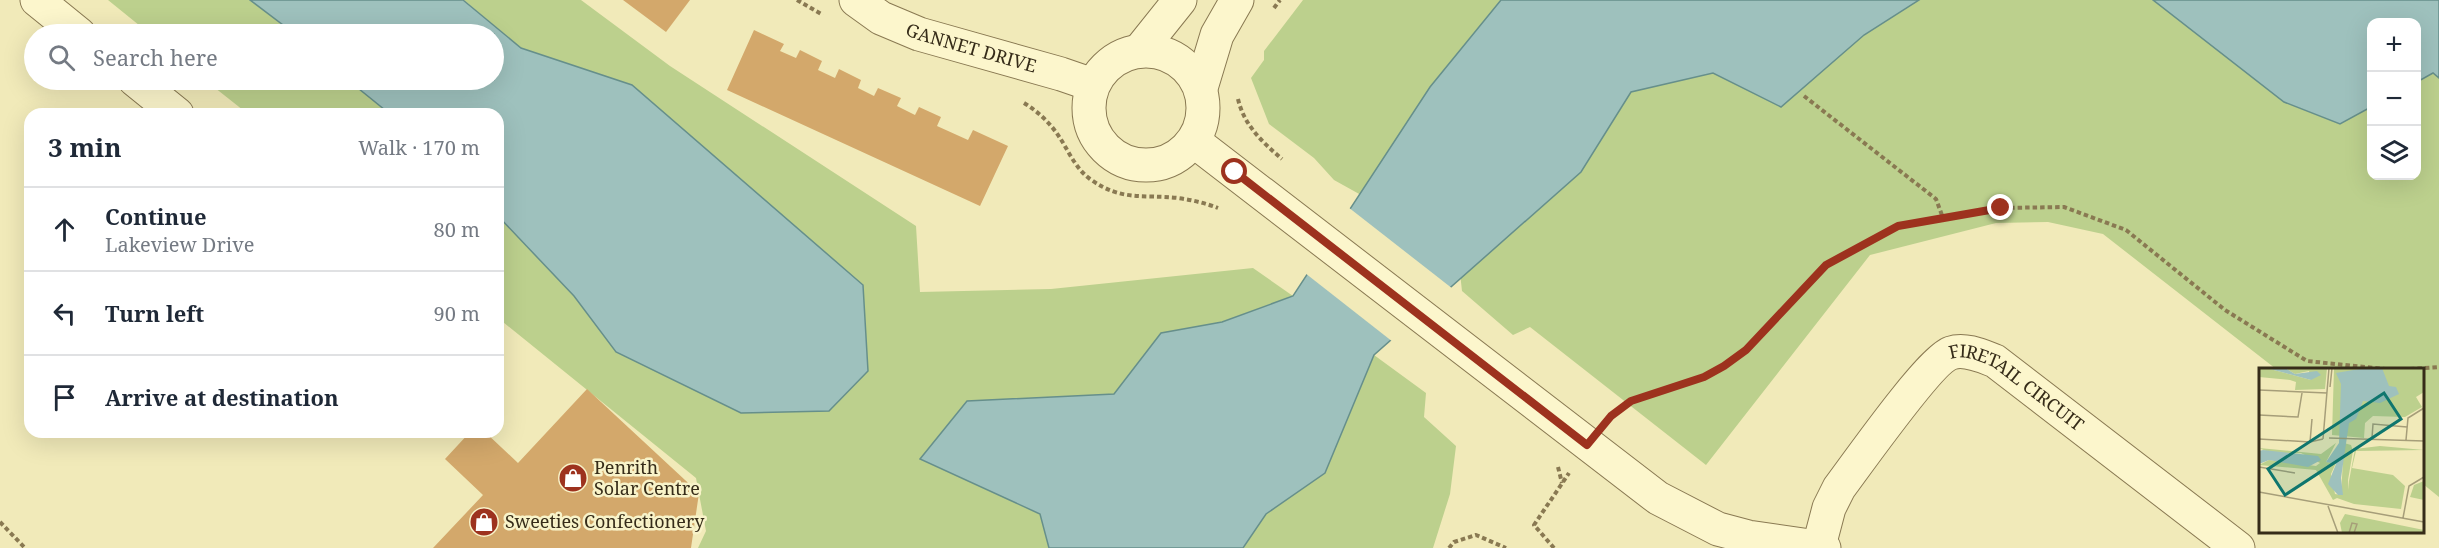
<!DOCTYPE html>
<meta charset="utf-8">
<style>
body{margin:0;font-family:"Noto Serif",serif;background:#f6f6f7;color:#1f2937}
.controls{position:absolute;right:18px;top:18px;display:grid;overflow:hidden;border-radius:12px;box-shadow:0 6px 24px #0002}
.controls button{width:54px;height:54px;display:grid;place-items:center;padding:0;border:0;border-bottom:2px solid #e0e1e3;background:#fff;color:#1f2937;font:30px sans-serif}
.stop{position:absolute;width:18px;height:18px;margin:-14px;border:4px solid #9d321e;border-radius:50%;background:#fff}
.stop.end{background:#9d321e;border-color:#fff;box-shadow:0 2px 6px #0008}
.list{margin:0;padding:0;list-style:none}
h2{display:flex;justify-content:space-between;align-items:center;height:78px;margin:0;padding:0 24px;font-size:26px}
h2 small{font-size:20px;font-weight:400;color:#747a83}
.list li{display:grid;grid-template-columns:39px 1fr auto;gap:18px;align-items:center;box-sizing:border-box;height:84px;padding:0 24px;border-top:2px solid #e0e1e3}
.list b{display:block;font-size:22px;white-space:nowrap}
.list p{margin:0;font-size:20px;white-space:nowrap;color:#747a83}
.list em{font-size:20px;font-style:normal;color:#747a83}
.icon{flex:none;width:33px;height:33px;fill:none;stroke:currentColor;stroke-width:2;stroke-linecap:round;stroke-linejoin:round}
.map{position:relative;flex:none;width:2439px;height:548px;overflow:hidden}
.search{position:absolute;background:#fff;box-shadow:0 6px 24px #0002;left:24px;top:24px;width:480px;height:66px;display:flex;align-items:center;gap:15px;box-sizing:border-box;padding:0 21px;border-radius:33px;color:#747a83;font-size:22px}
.panel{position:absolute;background:#fff;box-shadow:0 6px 24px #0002;left:24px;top:108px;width:480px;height:330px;border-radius:18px}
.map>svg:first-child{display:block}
</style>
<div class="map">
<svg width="2439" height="548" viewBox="0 0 2439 548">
<rect width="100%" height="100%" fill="#f1eab9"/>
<path fill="#bcd08d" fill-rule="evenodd" d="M108,0H250L295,34H150Z
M464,0H581L670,66L916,226L920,292L1051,289L1253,268L1293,296L1222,322L1161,333L1114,395L967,401L920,459L1040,514L1049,548H698L706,531L696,478L498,318V216L574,296L616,352L829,411L868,371L863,285L632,85L521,48Z
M1303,0H2439V497L2423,484L2422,370L2276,369L2103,234L2048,222L1996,223L1870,255L1706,465L1530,327L1513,335L1462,291L1460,273L1361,195L1334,180L1314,158L1269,124L1251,78L1264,60V51ZM2372,22H2416V176H2372Z
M205,80H348L390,114H248Z
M1374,355L1426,393L1424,417L1456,446L1450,494L1433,548H1243L1266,514L1325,473Z"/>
<path fill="#9ec1bd" stroke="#668f8b" stroke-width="1.5" d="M250,0H463L521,48L632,85L863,285L868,371L829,411L741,413L616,352L574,296L498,216V114H390L348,80H494V34H295Z
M1501,0H1919L1864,35L1781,107L1713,73L1631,92L1581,172L1374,355L1325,473L1266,514L1243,548H1049L1040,514L920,459L967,401L1114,394L1161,333L1222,322L1293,296L1430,87Z
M2153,0H2439V78L2433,73L2417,82L2416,22H2372L2371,107L2340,124L2284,102Z"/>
<path fill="#f1eab9" d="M1348,207L1453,289L1393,342L1305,273Z"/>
<path fill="#d3a86b" d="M623,0H690L666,32Z
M754,30L784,44L780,51L796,58L800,50L822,61L818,70L835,78L839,69L861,80L858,88L874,96L878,88L901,98L897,106L915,115L919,107L941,117L937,126L968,140L973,130L1008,146L980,206L727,90Z
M587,389L699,493L691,548H433L483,495L445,459L470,432H485L518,463Z"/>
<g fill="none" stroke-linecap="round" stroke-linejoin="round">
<g stroke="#897952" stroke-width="35">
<g id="minor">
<path d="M37,0L79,34"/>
<path id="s1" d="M856,0L881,18L919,34L1061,74L1093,85"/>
<path d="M1140,50L1180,0"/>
<circle cx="1146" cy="108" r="57"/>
<path d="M135,80L177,114"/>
<path d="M1201,88L1217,35L1237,0"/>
<path d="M1195,142L1658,498L1718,529L1748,537L1824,548"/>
<path id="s2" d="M1819,546L1829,508L1839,488C1857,464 1930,360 1951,353C1965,348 1982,356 1995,361L2238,548"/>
</g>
</g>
<path stroke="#897952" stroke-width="4" stroke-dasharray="4.5 3" stroke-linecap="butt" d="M797,0L823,15
M1274,8L1280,0
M1804,96L1936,199L1943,218
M1238,99C1244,125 1262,142 1282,159
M1024,103C1039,112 1051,124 1060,138C1069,152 1076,169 1090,179C1122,202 1143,194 1178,198C1192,200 1205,203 1218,208
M2395,370L2439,367
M1611,417L1631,401L1704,377L1724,366L1747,350L1826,265L1897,226L2001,208L2064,207L2126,230L2225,310L2307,361L2394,370
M1558,467L1562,483
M0,522L25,548
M1449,548L1454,542L1476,535L1506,548
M1554,548L1534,525L1569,473"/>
<use href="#minor" stroke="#fcf6cc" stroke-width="33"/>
</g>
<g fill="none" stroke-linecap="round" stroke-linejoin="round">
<path stroke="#9d321e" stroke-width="8" d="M1235,172L1587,445L1611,416L1631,401L1704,377L1724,366L1746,350L1826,265L1898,226L2001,208"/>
</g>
<defs>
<g id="shop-disc" transform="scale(1.5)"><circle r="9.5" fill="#9d321e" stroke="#f8f3c9"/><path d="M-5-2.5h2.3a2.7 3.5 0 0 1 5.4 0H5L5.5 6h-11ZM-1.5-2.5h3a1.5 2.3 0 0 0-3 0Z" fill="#fff"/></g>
</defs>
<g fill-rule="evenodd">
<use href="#shop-disc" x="573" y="478"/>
<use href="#shop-disc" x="484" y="522"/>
</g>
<g text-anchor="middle" stroke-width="5" stroke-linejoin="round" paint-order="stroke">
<g font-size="18" fill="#362c19" stroke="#f8f3c9">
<text dy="6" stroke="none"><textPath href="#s1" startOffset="126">GANNET DRIVE</textPath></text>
<text dy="6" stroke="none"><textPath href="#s2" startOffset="314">FIRETAIL CIRCUIT</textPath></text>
</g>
<g font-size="18" fill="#362c19" stroke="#f8f3c9" text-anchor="start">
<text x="594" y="474">Penrith<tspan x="594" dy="21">Solar Centre</tspan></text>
<text x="505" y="528">Sweeties Confectionery</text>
</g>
</g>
<g transform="translate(2259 368)">
<rect width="165" height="165" fill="#f1eab9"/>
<path d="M7,0L52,12L50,3L36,6L26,0H68L66,21L36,22L37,14L31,12L0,9V1ZM75,0H165V24L157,29L163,39L146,49L114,48L106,55L105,70L73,67ZM77,75L67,94L77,95L72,106L76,126L82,127L85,75L92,77L94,83L89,112L90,122V113L96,81L121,78L165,82L97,83L93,100L134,107L146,118L142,141L95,136L78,130L74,132L57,102L0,97L10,92L57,98L61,95L42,85L14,86L0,80L62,86ZM165,113V132L151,129L155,117ZM86,146L165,162V165H83L81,155Z" fill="#bcd08d"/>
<path d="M7,0H26L36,6L58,3L62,7L52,12ZM106,0H123L130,18L137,19L140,26L121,35L104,33L97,51L90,55L82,110L84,127H79L69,116L77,96L67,94L80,75L82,16L77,5ZM4,82L59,88L62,92L49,99L10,92L0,96V83Z" fill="#9ec1bd"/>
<path fill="none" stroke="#a69e79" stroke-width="1.5" d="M71,19L73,0M0,22L68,25M0,47L39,49L43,25M70,70L165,73M113,70L114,56L148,59M0,71L51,74L64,71M64,71L70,0M147,72L149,50L165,40M51,74L53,51M0,99L36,105M0,124L165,154M69,138L79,165M144,150L150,118L165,109M90,165L93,155L98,156L95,165"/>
<path fill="#0f766e" fill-opacity="0.15" stroke="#0f766e" stroke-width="3" d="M125,25L142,51L26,127L9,101Z"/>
<rect width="165" height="165" fill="none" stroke="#362c19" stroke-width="3"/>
</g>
</svg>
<div class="controls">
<button>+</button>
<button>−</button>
<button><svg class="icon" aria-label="layers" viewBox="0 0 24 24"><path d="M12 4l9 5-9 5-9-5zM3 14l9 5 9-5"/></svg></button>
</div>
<div class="stop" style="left:1235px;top:172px"></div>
<div class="stop end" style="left:2001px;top:208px"></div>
<div class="search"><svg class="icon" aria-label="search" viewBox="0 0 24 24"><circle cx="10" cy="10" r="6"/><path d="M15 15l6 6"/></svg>Search here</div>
<section class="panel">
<h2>3 min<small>Walk · 170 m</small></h2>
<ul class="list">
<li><svg class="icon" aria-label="ahead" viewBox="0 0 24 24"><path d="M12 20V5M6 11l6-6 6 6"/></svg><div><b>Continue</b><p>Lakeview Drive</p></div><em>80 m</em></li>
<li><svg class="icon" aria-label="left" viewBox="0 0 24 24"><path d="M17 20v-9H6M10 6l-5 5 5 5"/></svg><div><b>Turn left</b></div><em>90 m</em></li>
<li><svg class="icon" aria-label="arrive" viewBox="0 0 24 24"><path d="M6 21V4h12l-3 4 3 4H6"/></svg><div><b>Arrive at destination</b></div></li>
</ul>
</section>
</div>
